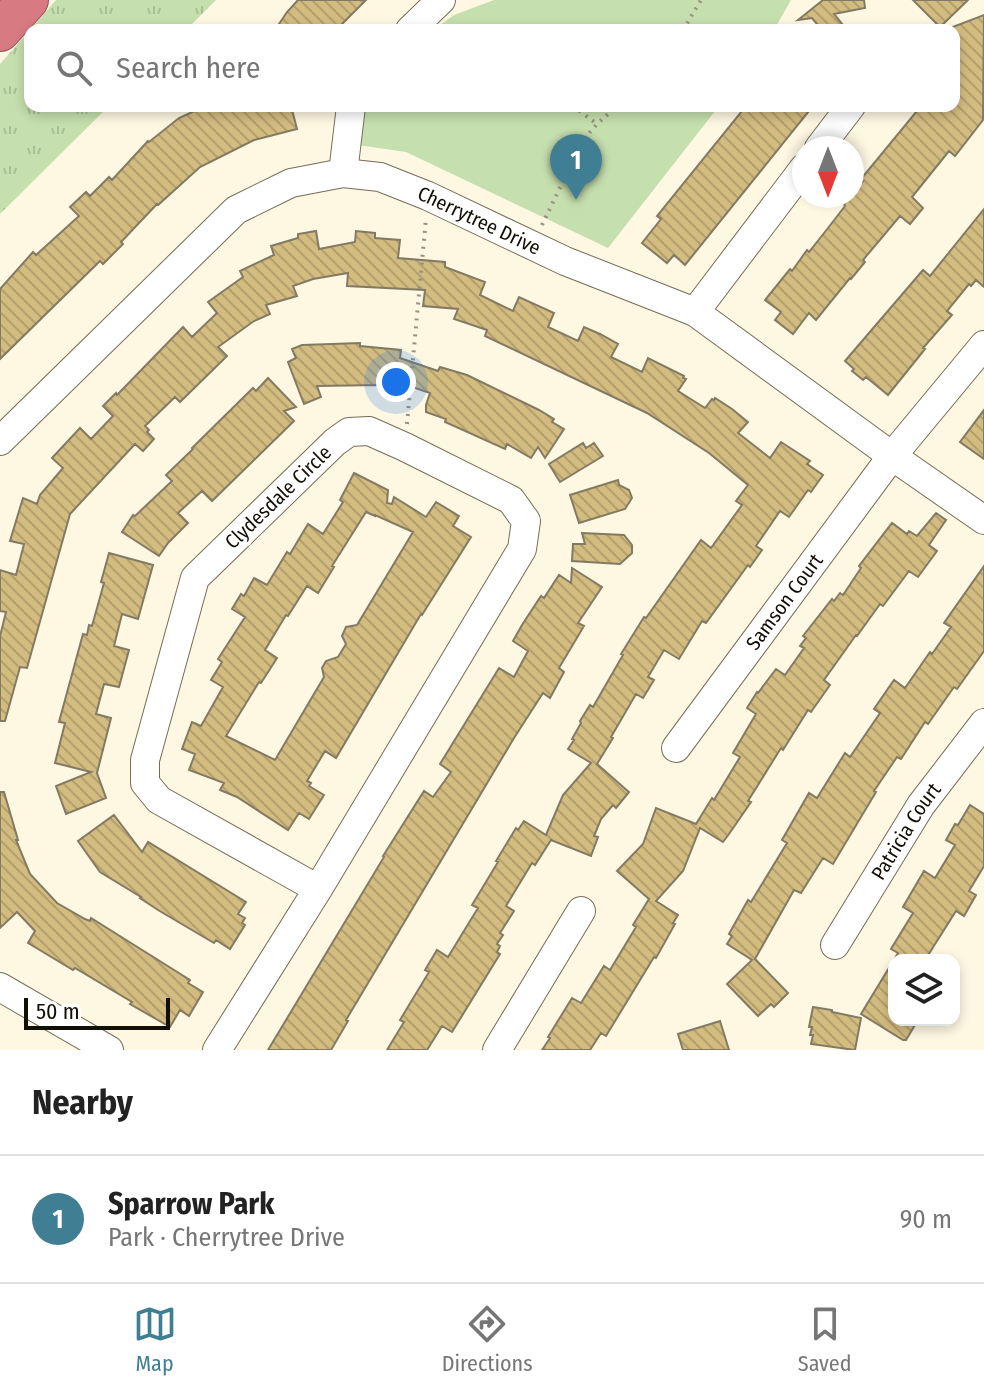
<!DOCTYPE html>
<meta charset="utf-8">
<style>
body{margin:0;font-family:"Fira Sans Condensed",sans-serif;background:#f2f2f2;color:#222}
.controls{position:absolute;right:24px;bottom:24px;display:grid;overflow:hidden;border-radius:16px;box-shadow:0 4px 12px #0003}
.controls button{width:72px;height:72px;display:grid;place-items:center;padding:0;border:0;border-bottom:2px solid #e0e0e0;background:#fff;color:#222;font:40px sans-serif}
.compass{position:absolute;left:792px;top:136px;width:72px;height:72px;border-radius:50%;background:#fff;box-shadow:0 4px 12px #0003;rotate:180deg}
.scale{position:absolute;left:24px;bottom:20px;width:146px;box-sizing:border-box;padding-left:8px;border:4px solid #110e06;border-top:0;font-size:22px;line-height:28px;white-space:nowrap;color:#110e06;-webkit-text-stroke:6px #fff;paint-order:stroke}
.you{position:absolute;left:396px;top:382px;width:28px;height:28px;margin:-20px;border:6px solid #fff;border-radius:50%;background:#1a73e8;box-shadow:0 0 0 12px #1a73e833}
.badge{display:grid;place-items:center;width:52px;height:52px;border-radius:50%;background:#407e94;color:#fff;font-size:26px;font-weight:700}
.pin{position:absolute;translate:-50% -66px;filter:drop-shadow(0 2px 4px #0008)}
.pin::after{content:'';position:absolute;top:42px;width:28px;height:24px;background:inherit;clip-path:polygon(0 0,100% 0,50% 100%)}
.list{margin:0;padding:0;list-style:none}
h2{display:flex;justify-content:space-between;align-items:center;height:104px;margin:0;padding:0 32px;font-size:34px}
h2 small{font-size:26px;font-weight:400;color:#767676}
.list li{display:grid;grid-template-columns:52px 1fr auto;gap:24px;align-items:center;box-sizing:border-box;height:128px;padding:0 32px;border-top:2px solid #e0e0e0}
.list b{display:block;font-size:30px;white-space:nowrap}
.list p{margin:0;font-size:26px;white-space:nowrap;color:#767676}
.list em{font-size:26px;font-style:normal;color:#767676}
.icon{flex:none;width:44px;height:44px;fill:none;stroke:currentColor;stroke-width:2;stroke-linecap:round;stroke-linejoin:round}
.map{position:relative;flex:none;width:984px;height:1050px;overflow:hidden}
.search{position:absolute;background:#fff;box-shadow:0 4px 12px #0003;left:24px;right:24px;top:24px;height:88px;display:flex;align-items:center;gap:20px;box-sizing:border-box;padding:0 28px;border-radius:16px;color:#767676;font-size:30px}
.sheet{height:232px;background:#fff}
nav{display:flex;justify-content:space-around;align-items:center;box-sizing:border-box;height:112px;border-top:2px solid #e0e0e0;background:#fff;font-size:22px;color:#767676}
nav a{display:grid;justify-items:center;gap:4px}
nav .on{color:#407e94}
.map>svg:first-child{display:block}
</style>
<div class="map">
<svg width="984" height="1050" viewBox="0 0 984 1050">
<defs>
<pattern id="grass-tufts" width="24" height="20" patternUnits="userSpaceOnUse" patternTransform="scale(2)"><rect width="24" height="20" fill="#c6dfae"/><path d="M3 7l-1-3M5 7V3M7 7l1-3M15 17l-1-3M17 17v-4M19 17l1-3" fill="none" stroke="#a9be94"/></pattern>
<pattern id="building-back-hatch" width="6" height="6" patternUnits="userSpaceOnUse" patternTransform="scale(2)"><rect width="6" height="6" fill="#d3bc80"/><path d="M-1 5l2 2M0 0l6 6M5-1l2 2" fill="none" stroke="#b4a06d"/></pattern>
</defs>
<rect width="100%" height="100%" fill="#fef7e2"/>
<path fill="url(#grass-tufts)" d="M56,0H216L186,30H30Z
M30,30V106H109L0,214V64Z"/>
<path fill="#c6dfae" d="M494,0H791L774,30H433L454,15Z
M365,106H719L608,248L406,152L358,145Z"/>
<path fill="url(#building-back-hatch)" stroke="#837a63" stroke-width="2" fill-rule="evenodd" d="M298,0H366L336,30H275L287,12Z
M823,0H864L865,8L834,14L847,30H822L812,18L798,20Z
M913,0H968L940,27Z
M984,15L983,120L955,156L949,151L912,197L923,208L910,224L900,216L863,260L865,262L851,279L850,278L816,320L809,313L793,334L775,320L781,312L765,300L790,269L792,271L807,250L809,252L828,228L845,206L844,204L863,181L861,179L921,106H954V30H945Z
M205,106H291L297,129L254,140L200,167L158,205L157,204L121,242L123,244L103,264L100,261L0,359V289L33,252L36,255L79,216L70,207L86,192L90,196L109,177L112,180L148,141L149,142L179,118Z
M746,106H813L685,265L674,255L667,263L642,243L661,219L657,216Z
M984,209V287L976,280L971,286L969,284L947,311L952,315L923,348L925,349L888,395L866,377L863,380L852,371L854,369L845,361L923,270L930,276Z
M316,231L319,249L355,242L356,231L375,233V238L400,240L398,258L445,262V267L485,282L480,295L513,311L519,297L554,313L548,327L578,341L584,327L600,334L618,344L611,357L642,372L648,358L684,376L683,378L686,379L678,391L705,408L712,399L714,400L715,398L732,409L748,422L738,433L770,458L781,442L810,461L807,464L823,475L811,492L808,490L789,517L780,511L756,546L762,550L750,567L748,565L706,623L702,621L679,659L664,650L648,677L654,680L643,698L636,694L611,737L613,738L597,764L629,792L616,808L613,805L601,819L594,836L598,837L591,856L551,840L535,865L532,863L506,906L514,911L500,933L503,935L497,944L500,946L497,952L500,954L452,1032L442,1026L427,1050H387L404,1022L400,1020L429,972L425,970L437,950L448,957L478,908L472,905L498,862L496,861L516,828L518,830L524,821L546,835L563,795L591,763L568,749L574,740L572,739L581,723L580,721L590,705L593,707L623,655L621,654L644,617L646,618L701,540L711,548L742,505L736,501L748,485L709,453L647,413L485,336L487,330L454,319L458,309L423,306L425,290L347,286L348,273L313,279L293,286L297,296L266,305L270,314L254,321L218,347L227,356L180,402L175,397L145,426L149,430L147,432L154,439L143,451L135,444L70,514L27,668L20,667L5,721H0V636L6,612L0,611V570L16,575L24,544L10,541L23,498L37,504L40,495L63,468L52,458L80,428L91,439L113,416L103,406L116,393L117,395L183,327L192,337L217,313L208,302L243,277L240,271L274,255L271,246L298,238V234Z
M360,343V346L401,350L400,358L438,371L440,367L467,375L539,410L554,419L552,422L564,429L545,458L538,447L531,458L507,444L505,449L445,422L446,419L426,412V405L430,393L398,382L397,391L380,390V385L317,386L321,397L304,404L288,362L296,358L292,349L302,345Z
M268,378L296,407L284,411L294,421L212,501L202,491L178,513L188,523L168,543L159,556L122,532L133,515L135,516L172,481L166,475L193,449L192,448L253,388L256,391Z
M984,410V459L960,442Z
M583,443L586,448L594,443L603,456L560,482L549,464Z
M354,473L388,490L387,503L392,504L394,497L426,517L436,502L459,516L453,526L471,537L422,615L421,614L336,758L325,751L307,781L311,783L309,786L324,795L309,819L299,813L288,830L237,797L220,790L224,783L189,770L195,754L182,749L192,722L201,726L223,687L211,680L222,662L218,659L245,617L232,609L241,594L244,596L254,578L267,585L287,552L290,554L308,524L323,534L343,502L340,500ZM366,512L375,516V515L413,532L357,625L346,627L342,636L346,644L338,657L326,661L322,668L324,677L275,760L226,736L259,682L261,683L277,658L265,650L286,615L288,616L307,586L318,593L334,567L332,566Z
M618,480L619,485L629,490L632,498L625,509L579,523L570,495Z
M936,513L946,520L929,545L937,551L918,577L909,571L883,606L880,604L857,636L856,635L824,680L830,685L811,712L808,710L783,750L781,748L748,801L751,802L729,834L723,842L700,828L683,871L656,901L678,915L673,923L675,924L656,958L654,957L606,1036L601,1033L590,1050H542L550,1038L548,1037L572,998L581,1003L604,966L610,970L636,927L633,925L649,899L617,871L643,844L656,808L696,824L712,798L714,800L740,757L733,753L756,714L747,708L757,692L758,693L776,669L785,675L804,648L800,646L806,638L803,636L832,599L834,601L840,593L843,595L861,568L859,566L892,523L907,534L909,531L917,536Z
M582,533L624,535L632,545V553L620,564L572,561L573,544H585Z
M109,553L153,565L138,619L122,614L114,646L129,650L119,687L104,684L96,714L111,718L97,773L106,798L66,814L56,786L91,772L55,763L65,723L59,722L83,634L87,635L89,625L92,626L104,583L101,582Z
M984,566V651L957,689L954,687L928,724L925,722L901,759L897,757L874,791L876,792L833,864L823,858L801,893L794,890L755,959L788,993L774,1007L771,1004L758,1016L727,984L752,960L727,944L732,936L729,934L748,900L751,902L787,843L782,840L809,793L817,798L845,753L850,757L880,713L874,709L894,680L905,688L930,652L932,654L951,627L944,623Z
M572,568L602,587L578,623L584,626L559,668L564,672L550,698L543,693L514,738L346,1020L348,1021L331,1050H268L384,857L383,856L424,791L433,797L451,772L440,764L499,668L514,677L528,651L513,641L522,625L541,596L544,598L559,575L571,583Z
M0,792H4L18,840H16L30,874L57,903L85,919L90,921L91,918L190,980L188,983L203,992L189,1016L180,1010L170,1027L130,1004L132,1002L75,968L73,970L28,943L35,931L17,912L0,928Z
M970,805L984,814V866L969,891L976,895L964,916L956,911L925,960H894V1020H918L906,1040H903L861,1014L898,953L891,949L913,913L903,907L924,871L935,878L955,845L946,840L955,824L958,825Z
M114,815L142,852L148,842L246,902L238,914L245,918L242,923L245,925L230,949L216,940L214,943L158,910L140,898L141,897L100,872L78,841Z
M813,1007L832,1010V1012L861,1018L855,1050L811,1044L813,1035H810L812,1027H809Z
M720,1021L729,1050H683L678,1034Z"/>
<g fill="none" stroke-linecap="round" stroke-linejoin="round">
<g stroke="#766d57" stroke-width="30">
<g id="minor">
<path d="M410,30L441,0"/>
<path d="M819,148L851,106"/>
<path d="M343,173L351,106"/>
<path d="M695,312L804,168"/>
<path id="s1" d="M0,441L236,210L291,183L343,173L380,177L428,196L565,261L695,312L892,456L984,520"/>
<path id="s2" d="M676,748L892,456L984,345"/>
<path id="s3" d="M835,945L921,805L984,723"/>
<path d="M0,987L109,1050"/>
<path d="M217,1050L318,889L522,549L526,521L511,500L405,447L369,431L349,432L335,442L195,578L145,760V783L159,800L318,889"/>
<path d="M497,1050L581,911"/>
</g>
</g>
<g stroke="#925456" stroke-width="42">
<path id="highway" d="M0,31L28,0"/>
</g>
<path stroke="#979182" stroke-width="4" stroke-dasharray="2 6" stroke-linecap="butt" d="M683,30L701,0
M573,106L597,124
M542,225L583,140L597,124L617,106
M407,424L426,218"/>
<use href="#minor" stroke="#fff" stroke-width="28"/>
<use href="#highway" stroke="#d87a81" stroke-width="40"/>
</g>
<g text-anchor="middle" stroke-width="7" stroke-linejoin="round" paint-order="stroke">
<g font-size="20" fill="#110e06" stroke="#fff">
<text dy="7" stroke="none"><textPath href="#s1" startOffset="590">Cherrytree Drive</textPath></text>
<text transform="translate(278 497) rotate(-44)" y="7">Clydesdale Circle</text>
<text dy="7" stroke="none"><textPath href="#s2" startOffset="182">Samson Court</textPath></text>
<text dy="7" stroke="none"><textPath href="#s3" startOffset="134">Patricia Court</textPath></text>
</g>
</g>
</svg>
<div class="controls">
<button><svg class="icon" aria-label="layers" viewBox="0 0 24 24"><path d="M12 4l9 5-9 5-9-5zM3 14l9 5 9-5"/></svg></button>
</div>
<svg class="compass" viewBox="-18 -18 36 36"><path d="M0-13l5 13h-10z" fill="#e53935"/><path d="M0 13l5-13h-10z" fill="#767676"/></svg>
<div class="scale">50 m</div>
<div class="you"></div>
<div class="pin badge" style="left:576px;top:200px">1</div>
<div class="search"><svg class="icon" aria-label="search" viewBox="0 0 24 24"><circle cx="10" cy="10" r="6"/><path d="M15 15l6 6"/></svg>Search here</div>
</div>
<section class="sheet">
<h2>Nearby<small></small></h2>
<ul class="list">
<li><span class="badge">1</span><div><b>Sparrow Park</b><p>Park · Cherrytree Drive</p></div><em>90 m</em></li>
</ul>
</section>
<nav>
<a class="on"><svg class="icon" aria-label="map" viewBox="0 0 24 24"><path d="M3 6l6-2 6 2 6-2v14l-6 2-6-2-6 2zM9 4v14M15 6v14"/></svg>Map</a>
<a><svg class="icon" aria-label="directions" viewBox="0 0 24 24"><path d="M12 3l9 9-9 9-9-9zM9 14v-3h6M13 9l2 2-2 2"/></svg>Directions</a>
<a><svg class="icon" aria-label="saved" viewBox="0 0 24 24"><path d="M7 4h10v16l-5-4-5 4z"/></svg>Saved</a>
</nav>
